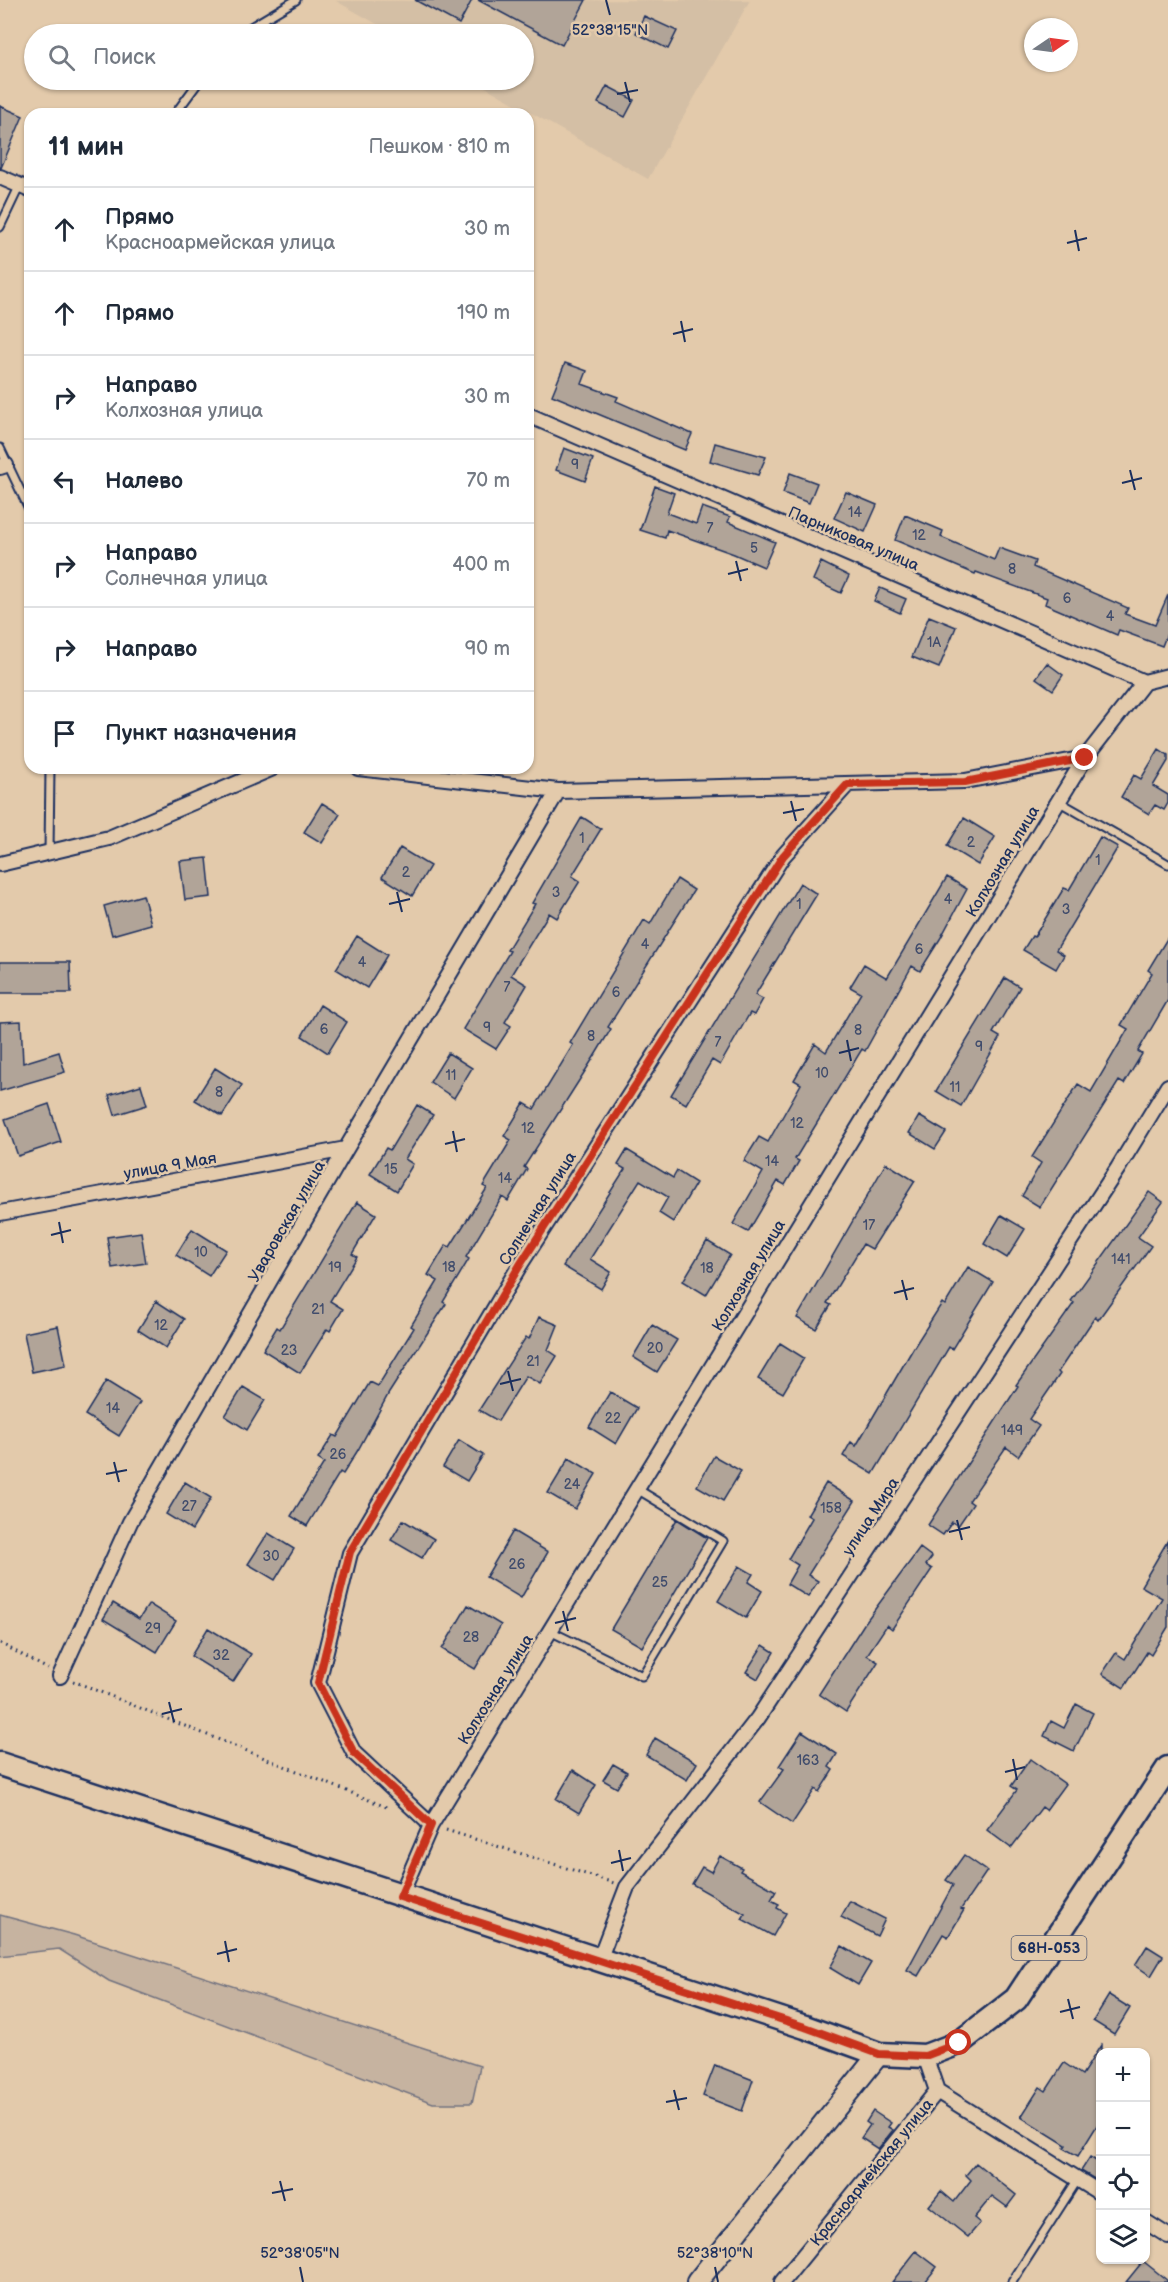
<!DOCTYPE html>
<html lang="ru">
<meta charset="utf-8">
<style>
body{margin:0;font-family:"Balsamiq Sans",sans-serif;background:#f6f6f7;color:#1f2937}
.controls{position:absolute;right:18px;bottom:18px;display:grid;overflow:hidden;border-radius:12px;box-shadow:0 2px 4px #0004}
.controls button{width:54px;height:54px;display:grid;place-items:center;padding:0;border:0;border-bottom:2px solid #e0e1e3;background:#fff;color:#1f2937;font:30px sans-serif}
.compass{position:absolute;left:1024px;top:18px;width:54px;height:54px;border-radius:50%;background:#fff;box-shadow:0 2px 4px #0004;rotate:77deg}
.stop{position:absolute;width:18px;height:18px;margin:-14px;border:4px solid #c8321e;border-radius:50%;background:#fff}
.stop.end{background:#c8321e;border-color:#fff;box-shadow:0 2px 6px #0008}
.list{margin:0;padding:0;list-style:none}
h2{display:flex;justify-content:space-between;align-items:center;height:78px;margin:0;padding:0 24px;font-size:26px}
h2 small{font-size:20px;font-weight:400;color:#747a83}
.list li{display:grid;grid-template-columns:39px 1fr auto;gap:18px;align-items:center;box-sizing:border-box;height:84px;padding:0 24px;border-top:2px solid #e0e1e3}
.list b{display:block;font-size:22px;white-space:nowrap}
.list p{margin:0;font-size:20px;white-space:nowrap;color:#747a83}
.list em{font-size:20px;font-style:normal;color:#747a83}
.icon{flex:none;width:33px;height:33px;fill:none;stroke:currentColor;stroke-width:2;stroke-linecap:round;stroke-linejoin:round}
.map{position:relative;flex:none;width:1168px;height:2282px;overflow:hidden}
.search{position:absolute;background:#fff;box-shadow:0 2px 4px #0004;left:24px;top:24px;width:510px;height:66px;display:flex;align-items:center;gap:15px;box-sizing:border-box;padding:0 21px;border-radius:33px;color:#747a83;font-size:22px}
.panel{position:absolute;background:#fff;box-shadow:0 2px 4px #0004;left:24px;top:108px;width:510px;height:666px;border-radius:18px}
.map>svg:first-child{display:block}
</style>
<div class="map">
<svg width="1168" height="2282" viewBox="0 0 1168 2282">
<rect width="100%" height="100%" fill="#e3caab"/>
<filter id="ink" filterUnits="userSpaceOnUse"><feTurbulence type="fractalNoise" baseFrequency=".0167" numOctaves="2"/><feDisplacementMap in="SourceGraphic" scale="12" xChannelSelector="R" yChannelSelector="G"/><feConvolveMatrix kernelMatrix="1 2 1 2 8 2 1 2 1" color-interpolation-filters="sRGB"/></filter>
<g filter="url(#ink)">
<path fill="#d4bfa5" d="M750,0L648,179L473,80H524V34H395L336,1Z"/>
<path fill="#c6b3a0" stroke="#70717f" stroke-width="1.5" d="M0,1915L74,1935L480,2066L472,2103H433L109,1981L59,1949L0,1956Z"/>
<path fill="#b1a498" stroke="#1b2f5e" stroke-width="1.5" d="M415,0H472L459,24Z
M478,0H586L562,45Z
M644,16L677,31L668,49L636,33Z
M607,86L634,100L625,117L598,103Z
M0,106L23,116L1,168H0Z
M565,363L587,371L582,384L618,397L616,401L692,434L685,450L552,395Z
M715,443L766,457L758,475L710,461Z
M564,448L593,459L585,481L556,470Z
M790,473L817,483L809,503L783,493Z
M655,486L674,493L667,513L696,524L702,507L730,517L728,522L775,542L764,567L734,554L667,530L665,538L640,530Z
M846,492L877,505L865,532L834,518Z
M905,515L943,531L941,537L994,560L999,548L1035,561L1033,567L1128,608L1125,614L1155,625L1168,595V631L1162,646L1119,630L1117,635L1045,604L1047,598L976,572L975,574L895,540Z
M821,562L849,576L841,593L813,580Z
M880,588L906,599L900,613L874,601Z
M929,616L956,627L939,668L912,657Z
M1047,663L1063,675L1053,690L1036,678Z
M1159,749L1168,755V761L1153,786L1168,795V803L1164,810L1155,805L1149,814L1121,797L1134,775L1141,779Z
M322,803L340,814L322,843L304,832Z
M582,817L601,829L572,876L580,881L557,918L549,913L511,975L527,985L505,1022L511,1026L496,1049L463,1029L510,951L507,950L535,904L532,903Z
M964,818L995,837L978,865L947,846Z
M1100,837L1118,847L1056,950L1064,955L1056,969L1023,950L1032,936L1034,937L1064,888L1069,890Z
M400,848L430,866L412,896L382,877Z
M207,858L211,897L185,900L180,861Z
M947,877L967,889L940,939L920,971L912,966L865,1051L862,1049L795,1159L799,1161L785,1185L778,1181L748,1232L733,1224L763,1172L744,1161L759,1137L768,1142L801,1084L794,1080L815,1044L826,1052L861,993L850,987L864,964L887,978Z
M677,879L694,890L608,1027L611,1029L594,1057L524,1167L527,1169L508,1201L502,1197L466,1257L469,1259L443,1302L446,1304L389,1393L358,1450L343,1474L340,1472L307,1526L291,1516L324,1463L318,1459L333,1435L337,1437L370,1382L378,1386L414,1328L411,1326L438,1281L428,1275L446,1245L450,1247L487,1188L483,1186L511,1140L504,1136L524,1103L534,1109L573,1045L570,1043L644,920L650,924Z
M800,883L817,894L755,995L763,999L754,1015L750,1013L720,1065L712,1060L686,1104L671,1095Z
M143,895L151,924L112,935L104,906Z
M357,936L387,955L367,988L336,969Z
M1168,937V1000L1138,1051L1142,1054L1124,1084L1119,1081L1040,1207L1022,1196L1041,1163L1032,1157L1078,1084L1091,1092L1128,1029L1121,1025L1152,973L1148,970Z
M0,962H70L71,993H0Z
M1005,978L1020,987L993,1033L1000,1037L961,1106L936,1091Z
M320,1005L347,1022L328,1053L302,1036Z
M21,1021L23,1063L59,1052L65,1072L0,1091V1022Z
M448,1053L472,1068L454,1098L430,1082Z
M215,1068L242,1085L222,1116L195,1100Z
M141,1085L147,1105L115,1115L109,1095Z
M49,1104L61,1142L18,1156L5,1119Z
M417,1105L433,1115L405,1159L413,1164L397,1191L370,1174L386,1148L390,1150Z
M919,1116L946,1132L935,1149L909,1133Z
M627,1150L673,1178L677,1171L696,1183L673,1222L659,1213L668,1197L640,1180L590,1259L611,1272L601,1289L563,1266L625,1169L618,1165Z
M886,1163L915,1181L872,1249L863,1244L827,1303L831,1305L816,1329L797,1318Z
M1149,1192L1163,1202L1138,1237L1151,1246L1098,1320L1095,1317L1058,1372L1060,1374L1029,1419L1039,1426L1018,1456L1006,1447L969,1501L973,1504L958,1526L952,1522L943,1535L928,1525L1018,1386L1016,1385L1074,1303L1071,1301Z
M357,1202L376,1214L352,1254L357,1257L330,1301L343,1309L330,1331L327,1329L300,1373L263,1350L277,1327L280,1329Z
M1001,1215L1025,1229L1007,1258L984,1244Z
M192,1229L226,1250L209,1276L176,1255Z
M141,1232L146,1263L112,1268L107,1237Z
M707,1241L730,1255L706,1295L683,1281Z
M968,1267L993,1282L952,1349L949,1347L873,1474L843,1456L851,1442L856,1446L914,1347L942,1303L945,1305Z
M156,1301L184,1319L166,1348L138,1330Z
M539,1317L558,1325L548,1350L557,1356L540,1384L526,1376L498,1421L479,1410L526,1337L529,1339Z
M652,1325L677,1340L657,1372L633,1357Z
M58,1326L66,1365L32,1372L24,1333Z
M780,1343L804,1358L783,1393L758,1379Z
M106,1381L140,1402L119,1436L85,1415Z
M243,1387L265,1400L247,1430L225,1416Z
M610,1392L637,1408L616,1444L589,1427Z
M459,1440L483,1455L467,1481L443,1467Z
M714,1456L741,1471L723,1501L697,1486Z
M569,1458L596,1474L575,1509L548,1493Z
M185,1482L211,1498L192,1530L166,1514Z
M826,1483L855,1501L808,1575L818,1581L808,1597L787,1584L798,1565L788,1559L812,1518L807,1515Z
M677,1519L707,1538L642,1647L611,1629Z
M403,1520L434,1539L422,1558L391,1540Z
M513,1531L548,1552L521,1598L486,1577Z
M268,1533L294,1549L275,1580L248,1564Z
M1168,1540V1627L1151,1655L1147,1652L1124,1688L1102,1674L1116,1653L1125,1659L1162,1598L1141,1586Z
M920,1548L932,1557L926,1565L932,1569L892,1629L887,1625L867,1655L878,1662L846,1712L819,1694L864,1624Z
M739,1566L753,1574L748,1582L762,1591L746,1618L718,1601Z
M113,1603L139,1619L149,1604L176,1621L157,1652L103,1619Z
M468,1605L501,1625L475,1669L442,1649Z
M208,1628L251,1654L233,1682L191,1656Z
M763,1645L774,1652L758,1679L746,1672Z
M1076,1704L1093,1713L1074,1751L1044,1736L1051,1721L1064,1728Z
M802,1731L837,1754L829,1767L833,1770L819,1792L815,1789L792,1824L760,1802L784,1769L779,1766Z
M655,1738L697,1763L687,1780L646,1755Z
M1030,1759L1065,1784L1046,1810L1042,1807L1011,1848L987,1830L1017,1790L1011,1786Z
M613,1764L627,1772L617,1788L603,1780Z
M573,1770L596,1785L579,1813L556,1799Z
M964,1855L987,1871L961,1909L964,1910L948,1937L943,1934L918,1976L907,1970L953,1885L946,1880Z
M720,1856L742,1868L740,1871L776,1891L771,1900L779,1904L777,1908L786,1913L773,1936L742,1919L745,1914L692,1884L702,1867L711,1872Z
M850,1901L885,1919L877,1936L841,1917Z
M842,1946L871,1963L858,1985L830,1968Z
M1147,1946L1163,1956L1151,1976L1135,1965Z
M1109,1995L1130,2008L1114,2034L1093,2021Z
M1101,2045V2119L1078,2156L1064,2148L1066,2145L1021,2117L1040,2087L1046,2091L1064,2063L1082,2075Z
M715,2065L753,2080L742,2111L703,2096Z
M873,2111L891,2123L888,2127L893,2130L878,2149L861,2138L870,2125L866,2122Z
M1090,2157L1101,2164V2183L1081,2171Z
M976,2163L1016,2195L1007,2207L992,2196L974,2218L980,2223L968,2237L929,2206L941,2191L954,2202L971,2180L966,2175Z
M916,2251L937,2267L925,2282H892Z
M1143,2261L1168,2281V2282H1126Z"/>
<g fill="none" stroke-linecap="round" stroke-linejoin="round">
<g stroke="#1b2f5e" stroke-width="11">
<path id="lane" d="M239,34L296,0
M175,114L200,80
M0,227L20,185
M0,448L30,511
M1058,801L1168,864
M49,852L50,768
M550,1631L642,1676L723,1541L637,1489
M1012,2282L1078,2179"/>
</g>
<g stroke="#1b2f5e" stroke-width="18">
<path id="street" d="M0,177L30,190
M528,415L1144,682L1168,676
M0,467L6,465
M358,768L558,791L965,781L1085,758
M0,864L109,838L273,768
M0,1213L346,1149
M60,1676L130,1522L346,1149L558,791
M431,1825L354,1753L318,1683L350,1553L520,1265L783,856L848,784
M400,1897L431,1825L1085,758L1144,682
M599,1960L627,1887L758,1718L1118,1168L1168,1086
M925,2056L937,2091L1100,2193
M1146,2222L1168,2236
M782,2282L937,2091"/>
</g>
<g stroke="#1b2f5e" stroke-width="24">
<path id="secondary" d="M697,2282L879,2054"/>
</g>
<g stroke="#1b2f5e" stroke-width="27">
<path id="primary" d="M0,1764L805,2027L879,2054L925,2056L959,2043L1016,1999L1168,1768"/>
</g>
<path stroke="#1b2f5e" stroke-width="3" stroke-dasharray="1.5 4.5" stroke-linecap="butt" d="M0,1643L48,1669
M73,1681L389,1808
M446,1830L614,1883"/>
<use href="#lane" stroke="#e3caab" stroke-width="7"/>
<use href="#street" stroke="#e3caab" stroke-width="14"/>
<use href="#secondary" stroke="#e3caab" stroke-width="20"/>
<use href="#primary" stroke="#e3caab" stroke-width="22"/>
</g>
</g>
<g fill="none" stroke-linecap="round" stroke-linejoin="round" filter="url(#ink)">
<path stroke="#c8321e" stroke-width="8" d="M959,2043L925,2056L879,2054L805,2027L400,1897L431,1825L354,1753L318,1683L350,1552L520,1265L783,856L848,784L965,782L1085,758"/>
</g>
<path fill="none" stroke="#1b2f5e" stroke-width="2" d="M606,0L610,15M625,82L630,102M617,94L638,90M1075,230L1079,251M1067,243L1087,238M681,321L685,342M673,334L693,329M1130,470L1135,490M1122,483L1142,478M736,561L741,581M728,574L748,569M791,801L796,821M783,813L804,809M397,892L402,912M389,904L410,899M847,1040L851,1061M839,1053L859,1048M453,1131L457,1152M445,1144L465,1139M59,1222L63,1243M51,1235L71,1230M902,1280L907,1300M894,1293L914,1288M508,1371L513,1391M500,1384L521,1379M114,1462L119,1482M106,1474L127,1470M957,1520L962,1540M949,1532L970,1527M563,1611L568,1631M555,1623L576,1618M169,1702L174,1722M162,1714L182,1709M1013,1759L1017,1780M1005,1772L1025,1767M619,1850L623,1871M611,1863L631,1858M225,1941L229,1962M217,1954L237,1949M1068,1999L1073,2019M1060,2012L1080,2007M674,2090L679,2110M666,2102L687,2098M280,2181L285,2201M272,2193L293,2189M300,2267L303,2282M715,2267L718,2282"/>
<g text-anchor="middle" stroke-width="5" stroke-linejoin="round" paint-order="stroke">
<g font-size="14" fill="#404c6c">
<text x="575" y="469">9</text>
<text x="855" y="517">14</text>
<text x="710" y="533">7</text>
<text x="919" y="540">12</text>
<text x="754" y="553">5</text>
<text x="1012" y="574">8</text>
<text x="1067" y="603">6</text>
<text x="1110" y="621">4</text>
<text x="934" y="647">1А</text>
<text x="582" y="843">1</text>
<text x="971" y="847">2</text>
<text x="1098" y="865">1</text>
<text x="406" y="877">2</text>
<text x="556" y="897">3</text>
<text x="948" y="904">4</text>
<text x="799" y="909">1</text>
<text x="1066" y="914">3</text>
<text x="645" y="949">4</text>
<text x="919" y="954">6</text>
<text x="362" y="967">4</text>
<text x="507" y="992">7</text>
<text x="616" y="997">6</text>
<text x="487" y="1032">9</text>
<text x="324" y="1034">6</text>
<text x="858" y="1035">8</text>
<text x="591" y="1041">8</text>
<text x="718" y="1047">7</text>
<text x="979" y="1051">9</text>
<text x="822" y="1078">10</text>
<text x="451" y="1080">11</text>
<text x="955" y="1092">11</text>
<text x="219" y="1097">8</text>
<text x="797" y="1128">12</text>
<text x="528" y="1133">12</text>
<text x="772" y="1166">14</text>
<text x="391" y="1174">15</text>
<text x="505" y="1183">14</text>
<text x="869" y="1230">17</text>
<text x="201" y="1257">10</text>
<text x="1121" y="1264">141</text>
<text x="335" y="1272">19</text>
<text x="449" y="1272">18</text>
<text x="707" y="1273">18</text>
<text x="318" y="1314">21</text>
<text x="161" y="1330">12</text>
<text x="655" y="1353">20</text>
<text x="289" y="1355">23</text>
<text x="533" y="1366">21</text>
<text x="113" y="1413">14</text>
<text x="613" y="1423">22</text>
<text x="1012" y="1435">149</text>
<text x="338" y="1459">26</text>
<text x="572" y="1489">24</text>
<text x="189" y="1511">27</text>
<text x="831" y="1513">158</text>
<text x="271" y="1561">30</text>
<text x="517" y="1569">26</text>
<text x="660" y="1587">25</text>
<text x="153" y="1633">29</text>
<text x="471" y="1642">28</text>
<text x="221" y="1660">32</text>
<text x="808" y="1765">163</text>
</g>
<rect fill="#e3caab" stroke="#575e75" stroke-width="1.5" x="1011.5" y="1936" width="75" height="24" rx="4.5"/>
<g font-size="15" font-weight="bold" fill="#1b2f5e">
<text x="1049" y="1953">68Н-053</text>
</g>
<g font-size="16" fill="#1b2f5e" stroke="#e3caab">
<text transform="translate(854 538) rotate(23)" y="6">Парниковая улица</text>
<text transform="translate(1002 861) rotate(-59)" y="6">Колхозная улица</text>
<text transform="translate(170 1165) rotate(-10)" y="6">улица 9 Мая</text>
<text transform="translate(537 1208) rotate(-58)" y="6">Солнечная улица</text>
<text transform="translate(286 1221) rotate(-60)" y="6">Уваровская улица</text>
<text transform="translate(748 1275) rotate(-59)" y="6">Колхозная улица</text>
<text transform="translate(870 1516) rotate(-57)" y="6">улица Мира</text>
<text transform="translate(495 1689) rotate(-58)" y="6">Колхозная улица</text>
<text transform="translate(871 2172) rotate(-51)" y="6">Красноармейская улица</text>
</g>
</g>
<g font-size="15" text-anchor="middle" fill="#1b2f5e" stroke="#e3caab" stroke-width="5" stroke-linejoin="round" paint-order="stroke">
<text x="610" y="35">52°38'15"N</text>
<text x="300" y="2258">52°38'05"N</text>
<text x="715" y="2258">52°38'10"N</text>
</g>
</svg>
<div class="controls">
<button>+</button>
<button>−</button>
<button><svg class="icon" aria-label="locate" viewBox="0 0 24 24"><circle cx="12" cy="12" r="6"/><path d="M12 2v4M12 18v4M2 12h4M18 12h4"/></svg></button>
<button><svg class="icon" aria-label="layers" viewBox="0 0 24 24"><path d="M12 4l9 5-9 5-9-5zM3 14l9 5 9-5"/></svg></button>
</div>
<svg class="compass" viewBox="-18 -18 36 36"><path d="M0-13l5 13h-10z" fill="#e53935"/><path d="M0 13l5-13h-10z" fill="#747a83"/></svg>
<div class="stop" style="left:959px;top:2043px"></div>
<div class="stop end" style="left:1085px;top:758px"></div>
<div class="search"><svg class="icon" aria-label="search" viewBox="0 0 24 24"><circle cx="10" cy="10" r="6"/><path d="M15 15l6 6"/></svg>Поиск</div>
<section class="panel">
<h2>11 мин<small>Пешком · 810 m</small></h2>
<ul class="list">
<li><svg class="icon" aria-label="ahead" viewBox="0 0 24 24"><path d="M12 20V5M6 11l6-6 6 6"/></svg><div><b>Прямо</b><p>Красноармейская улица</p></div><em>30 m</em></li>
<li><svg class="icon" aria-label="ahead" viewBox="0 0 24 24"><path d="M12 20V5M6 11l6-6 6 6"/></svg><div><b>Прямо</b></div><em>190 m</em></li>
<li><svg class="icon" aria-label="right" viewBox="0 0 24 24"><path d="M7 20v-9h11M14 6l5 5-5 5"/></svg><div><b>Направо</b><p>Колхозная улица</p></div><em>30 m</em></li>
<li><svg class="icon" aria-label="left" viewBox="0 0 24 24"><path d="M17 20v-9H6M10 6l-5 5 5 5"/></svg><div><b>Налево</b></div><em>70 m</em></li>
<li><svg class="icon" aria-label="right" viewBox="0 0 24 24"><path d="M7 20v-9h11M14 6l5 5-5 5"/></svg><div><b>Направо</b><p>Солнечная улица</p></div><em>400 m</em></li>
<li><svg class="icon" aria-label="right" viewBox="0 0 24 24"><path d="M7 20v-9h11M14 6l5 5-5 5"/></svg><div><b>Направо</b></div><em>90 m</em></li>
<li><svg class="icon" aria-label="arrive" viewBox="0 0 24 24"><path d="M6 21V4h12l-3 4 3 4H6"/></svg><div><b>Пункт назначения</b></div></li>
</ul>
</section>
</div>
